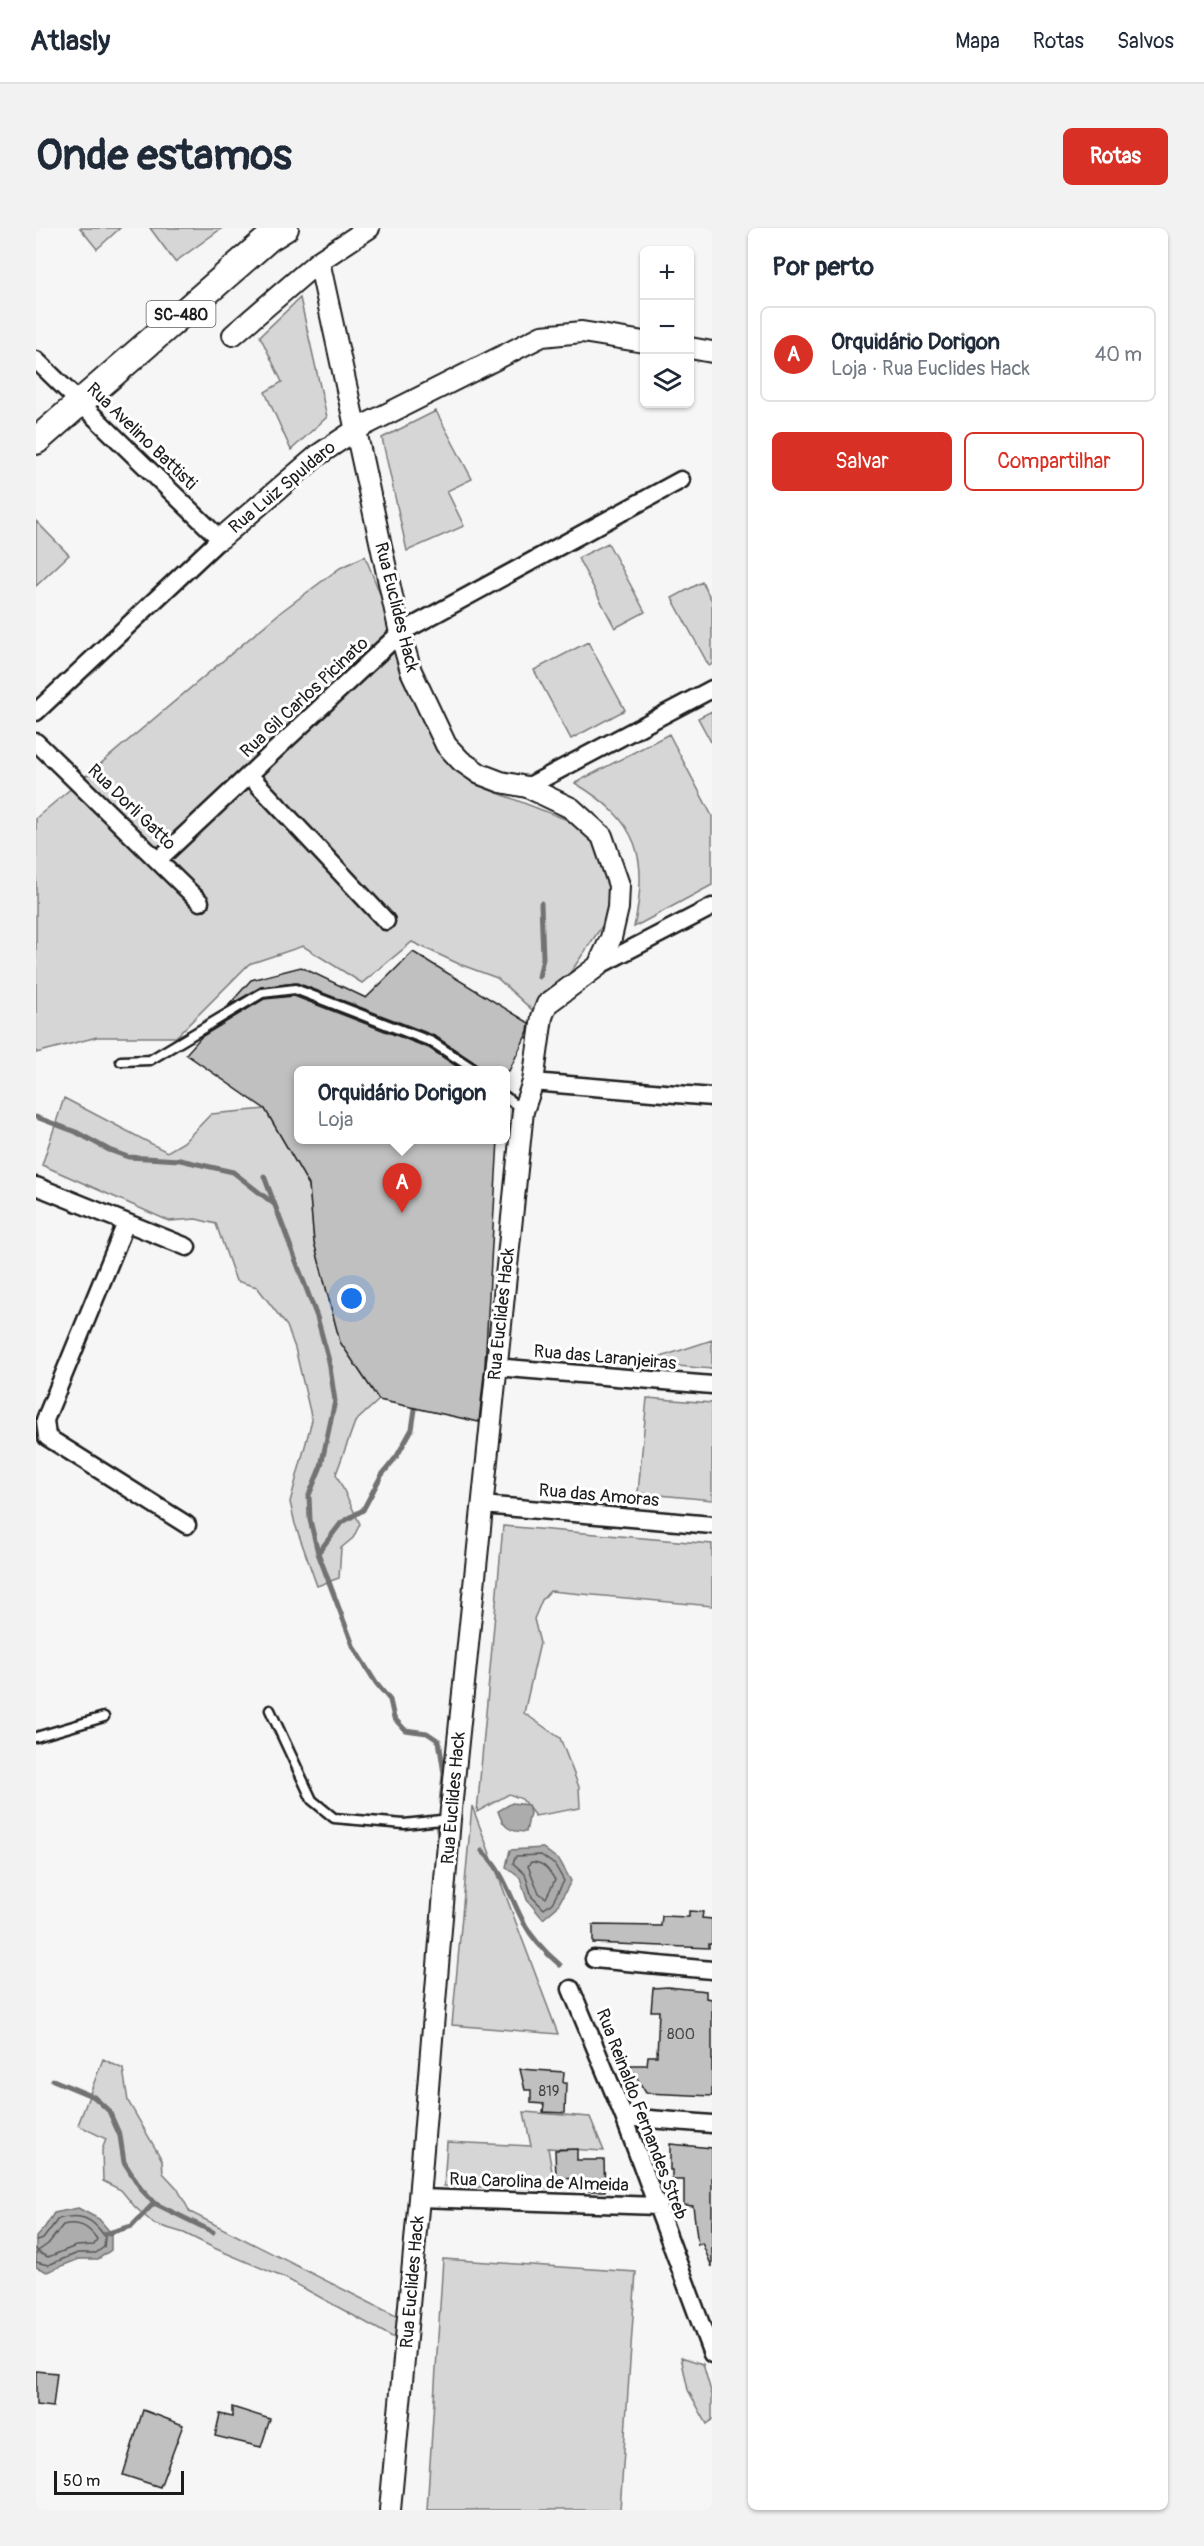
<!DOCTYPE html>
<html lang="pt">
<meta charset="utf-8">
<style>
body{margin:0;font-family:Pangolin,sans-serif;background:#f2f2f3;color:#1f2937}
.controls{position:absolute;right:18px;top:18px;display:grid;overflow:hidden;border-radius:9px;box-shadow:0 2px 4px #0004}
.controls button{width:54px;height:54px;display:grid;place-items:center;padding:0;border:0;border-bottom:2px solid #e0e1e3;background:#fff;color:#1f2937;font:30px sans-serif}
.scale{position:absolute;left:18px;bottom:15px;width:130px;box-sizing:border-box;padding-left:6px;border:3px solid #1c1c1c;border-top:0;font-size:16px;line-height:21px;white-space:nowrap;color:#1c1c1c;-webkit-text-stroke:4px #fff;paint-order:stroke}
.you{position:absolute;left:316px;top:1071px;width:21px;height:21px;margin:-15px;border:4px solid #fff;border-radius:50%;background:#1a73e8;box-shadow:0 0 0 9px #1a73e833}
.badge{display:grid;place-items:center;width:39px;height:39px;border-radius:50%;background:#d93025;color:#fff;font-size:20px;font-weight:700}
.pin{position:absolute;translate:-50% -50px;filter:drop-shadow(0 2px 3px #0008)}
.pin::after{content:'';position:absolute;top:32px;width:21px;height:18px;background:inherit;clip-path:polygon(0 0,100% 0,50% 100%)}
.popup{position:absolute;left:258px;top:838px;width:216px;height:78px;box-sizing:border-box;display:grid;place-content:center;border-radius:9px;background:#fff;filter:drop-shadow(0 2px 4px #0005);font-size:20px;white-space:nowrap;color:#747a83}
.popup b{font-size:22px;color:#1f2937}
.popup::after{content:'';position:absolute;left:50%;top:100%;margin-left:-12px;border:12px solid transparent;border-top-color:#fff}
.list{margin:0;padding:0;list-style:none}
h2{display:flex;justify-content:space-between;align-items:center;height:78px;margin:0;padding:0 24px;font-size:26px}
h2 small{font-size:20px;font-weight:400;color:#747a83}
.list li{display:grid;grid-template-columns:39px 1fr auto;gap:18px;align-items:center;box-sizing:border-box;height:96px;margin:0 12px 12px;padding:0 12px;border:2px solid #e0e1e3;border-radius:9px}
.list b{display:block;font-size:22px;white-space:nowrap}
.list p{margin:0;font-size:20px;white-space:nowrap;color:#747a83}
.list em{font-size:20px;font-style:normal;color:#747a83}
.actions{display:flex;gap:12px;padding:18px 24px}
.actions a{flex:1;padding:14px 0;border:2px solid #d93025;border-radius:9px;text-align:center;font-size:21px;color:#d93025}
.actions .main{background:#d93025;color:#fff}
.icon{flex:none;width:33px;height:33px;fill:none;stroke:currentColor;stroke-width:2;stroke-linecap:round;stroke-linejoin:round}
.map{position:relative;flex:none;width:676px;height:2282px;overflow:hidden;border-radius:9px}
header{display:flex;align-items:center;gap:36px;box-sizing:border-box;height:84px;padding:0 30px;background:#fff;border-bottom:2px solid #e0e1e3}
header strong{font-size:28px}
nav{display:flex;gap:33px;margin-inline-start:auto;font-size:21px}
.intro{display:flex;align-items:center;justify-content:space-between;box-sizing:border-box;height:144px;padding:0 36px}
h1{margin:0;font-size:42px}
.button{padding:15px 27px;border-radius:9px;background:#d93025;color:#fff;font-size:21px;font-weight:700}
main{display:flex;gap:36px;padding:0 36px}
aside{flex:1;background:#fff;border-radius:9px;box-shadow:0 2px 4px #0004}
.map>svg:first-child{display:block}
</style>
<header>
<strong>Atlasly</strong>
<nav><a>Mapa</a><a>Rotas</a><a>Salvos</a></nav>
</header>
<div class="intro"><h1>Onde estamos</h1><a class="button">Rotas</a></div>
<main>
<div class="map">
<svg width="676" height="2282" viewBox="0 0 676 2282">
<rect width="100%" height="100%" fill="#f6f6f6"/>
<filter id="ink" filterUnits="userSpaceOnUse"><feTurbulence type="fractalNoise" baseFrequency=".0167" numOctaves="2"/><feDisplacementMap in="SourceGraphic" scale="12" xChannelSelector="R" yChannelSelector="G"/><feConvolveMatrix kernelMatrix="1 2 1 2 8 2 1 2 1" color-interpolation-filters="sRGB"/></filter>
<g filter="url(#ink)">
<path fill="#d6d6d6" stroke="#797979" stroke-width="1.5" d="M44,0H84L61,21Z
M114,0H186L139,34Z
M264,70L291,189L255,222L229,164L246,154L224,108Z
M400,183L436,251L411,263L428,298L371,323L346,210Z
M0,293L33,327L0,358Z
M572,315L609,384L579,400L542,330Z
M329,328L405,520L436,555L529,591L559,612L577,651L575,685L504,789L461,750L423,736L376,714L326,755L267,718L213,736L140,809H61L0,825V590L246,383L304,340Z
M666,354L676,373V436L673,438L636,370Z
M552,414L589,482L535,511L498,442Z
M676,483V516L662,490Z
M633,506L676,588V657L598,699C613,629 603,593 539,555Z
M28,870L131,924L148,914L175,886L229,881L273,957L278,1014L304,1114L343,1172L319,1194L300,1246L324,1296L317,1310L305,1320L303,1350L281,1358L259,1296L254,1274L276,1192L259,1120L251,1098L221,1059L200,1053L180,996L160,991L133,993L6,937Z
M676,1112V1141L606,1135Z
M611,1170L676,1175V1272L602,1265Z
M467,1298L676,1316V1378L514,1363L506,1372L498,1391L504,1415L488,1485L524,1510L543,1559L544,1580L499,1588L486,1571L473,1566L441,1584Z
M436,1578L522,1806L416,1797Z
M67,1831L87,1841L92,1873L126,1932L127,1945L141,1960L154,1984L362,2089L360,2111L251,2051L178,2020L148,2005L118,1996L99,1979L85,1962L67,1953L66,1922L70,1911L42,1897Z
M488,1884L554,1889L568,1923L512,1920L519,1961L408,1958L411,1914L495,1918Z
M407,2031L600,2044L584,2282H391Z
M645,2129L667,2136L676,2167V2192L671,2196L652,2162Z"/>
<path fill="#acacac" stroke="#727272" stroke-width="1.5" d="M476,1575L492,1577L494,1585L490,1604C473,1604 467,1599 462,1583Z
M507,1620L524,1633L535,1653L521,1679L507,1691L491,1672L484,1650L470,1639L474,1622Z
M42,1980L63,1991L75,2005V2022L62,2031H43L11,2044L0,2039V2009L9,1999L18,1985Z"/>
<g fill="none" stroke-linecap="round" stroke-linejoin="round">
<path stroke="#565656" stroke-width="1.5" d="M505,1627L519,1637L528,1653L516,1675L508,1681L496,1669L489,1646L477,1635L480,1628Z
M495,1634C508,1634 513,1642 519,1652L510,1670L503,1665L492,1638Z
M0,2013L7,2011L22,1991C44,1985 56,1989 69,2009L68,2019L60,2025H42L12,2037L0,2034
M0,2021L2,2023L12,2016L27,1997C42,1993 52,1998 61,2011L58,2017L40,2018L12,2029L2,2024L0,2026"/>
<path stroke="#727272" stroke-width="5" d="M503,749L507,730L505,675
M0,889L40,904L73,922L92,929L144,932L197,944L238,976
M228,948L281,1089L293,1133L299,1173L285,1238L273,1267L274,1292L282,1325L318,1420L340,1455L354,1472L358,1490L369,1502L391,1505L403,1513L408,1546L405,1575
M282,1325L305,1295L327,1282L345,1248L361,1228L376,1201L380,1175
M401,1597L404,1613
M446,1623C468,1643 474,1669 488,1695C497,1712 510,1725 524,1737
M17,1852L58,1869L73,1883L84,1908L88,1934L105,1961L118,1975L177,2004
M69,2006L96,1998L118,1975"/>
</g>
<path fill="#c0c0c0" stroke="#1c1c1c" stroke-width="1.5" d="M377,724L493,795L492,803L473,843H445L442,837L399,808L261,755L225,759L192,778L215,752L265,739L330,770Z
M258,768L393,820L428,843H262V912H462L449,1137L443,1194L343,1172L304,1114L278,1014L273,957L229,881L150,826L165,809L228,771Z
M653,1683L667,1684L666,1690L676,1691V1716H673V1720L557,1715V1697L625,1698L626,1688L653,1689Z
M632,1759L670,1763V1770L676,1771V1868L610,1865L593,1837H611L612,1828H621L623,1783H615L617,1760Z
M484,1841L528,1844L527,1855H530L529,1885L507,1884L508,1876L495,1875V1862H489Z
M634,1916L676,1920V2039L666,2015L662,2017L657,1978L648,1977V1952H636V1942H634Z
M541,1921V1932H568L569,1963H553V1958H540V1951L520,1950L519,1922Z
M0,2143L21,2145L17,2179L0,2177Z
M196,2179L234,2191L225,2219L179,2208L184,2186L196,2189Z
M107,2182L147,2197L124,2259L87,2247Z"/>
<g fill="none" stroke-linecap="round" stroke-linejoin="round">
<g stroke="#1c1c1c" stroke-width="13">
<path id="service" d="M85,833L114,832L226,765L259,761L396,814L439,842
M470,869L487,883
M234,1482L276,1572L298,1590L368,1596L414,1591
M0,1509L68,1489"/>
</g>
<g stroke="#1c1c1c" stroke-width="21">
<path id="minor" d="M0,132L184,311L0,484
M0,514L164,674
M213,547L350,693
M491,559L676,461
M122,632L364,405L645,252
M562,738L676,679
M497,854L676,869
M0,958L151,1019
M90,995L9,1192L11,1209L151,1297
M459,1139L676,1157
M446,1277L676,1297
M558,1731L676,1742
M535,1761L588,1889L676,2126
M588,1889L676,1896
M383,1970L622,1978"/>
</g>
<g stroke="#1c1c1c" stroke-width="24">
<path id="tertiary" d="M283,33L364,405L375,443L410,517L425,533L444,546L465,554L491,559L535,580L566,608L583,657L582,680L575,710L562,738L511,776L506,789L497,854L487,883L414,1591L383,1970L354,2282
M197,107L283,33L333,0
M654,120L676,124
M184,311L282,227L321,201L506,108L546,104L608,114"/>
</g>
<g stroke="#1c1c1c" stroke-width="30">
<path id="primary" d="M0,213L233,10L249,0"/>
</g>
<use href="#service" stroke="#fff" stroke-width="8"/>
<use href="#minor" stroke="#fff" stroke-width="16"/>
<use href="#tertiary" stroke="#fff" stroke-width="20"/>
<use href="#primary" stroke="#fff" stroke-width="26"/>
</g>
</g>
<g text-anchor="middle" stroke-width="6" stroke-linejoin="round" paint-order="stroke">
<g font-size="15" fill="#454545">
<text x="645" y="1811">800</text>
<text x="513" y="1868">819</text>
</g>
<rect fill="#fff" stroke="#606060" stroke-width="1.5" x="110.5" y="73" width="69" height="26" rx="4.5"/>
<g font-size="16" font-weight="bold" fill="#1c1c1c">
<text x="145" y="92">SC-480</text>
</g>
<g font-size="18" fill="#1c1c1c" stroke="#fff">
<text transform="translate(106 208) rotate(44)" y="6">Rua Avelino Battisti</text>
<text transform="translate(246 259) rotate(-40)" y="6">Rua Luiz Spuldaro</text>
<text transform="translate(361 379) rotate(76)" y="6">Rua Euclides Hack</text>
<text transform="translate(268 469) rotate(-43)" y="6">Rua Gil Carlos Picinato</text>
<text transform="translate(96 579) rotate(44)" y="6">Rua Dorli Gatto</text>
<text transform="translate(465 1086) rotate(-84)" y="6">Rua Euclides Hack</text>
<text transform="translate(569 1129) rotate(5)" y="6">Rua das Laranjeiras</text>
<text transform="translate(563 1267) rotate(5)" y="6">Rua das Amoras</text>
<text transform="translate(417 1570) rotate(-85)" y="6">Rua Euclides Hack</text>
<text transform="translate(606 1886) rotate(69)" y="6">Rua Reinaldo Fernandes Streb</text>
<text transform="translate(503 1954) rotate(2)" y="6">Rua Carolina de Almeida</text>
<text transform="translate(376 2054) rotate(-85)" y="6">Rua Euclides Hack</text>
</g>
</g>
</svg>
<div class="controls">
<button>+</button>
<button>−</button>
<button><svg class="icon" aria-label="layers" viewBox="0 0 24 24"><path d="M12 4l9 5-9 5-9-5zM3 14l9 5 9-5"/></svg></button>
</div>
<div class="scale">50 m</div>
<div class="you"></div>
<div class="pin badge" style="left:366px;top:985px">A</div>
<div class="popup"><b>Orquidário Dorigon</b>Loja</div>
</div>
<aside>
<h2>Por perto<small></small></h2>
<ul class="list">
<li><span class="badge">A</span><div><b>Orquidário Dorigon</b><p>Loja · Rua Euclides Hack</p></div><em>40 m</em></li>
</ul>
<div class="actions"><a class="main">Salvar</a><a>Compartilhar</a></div>
</aside>
</main>
